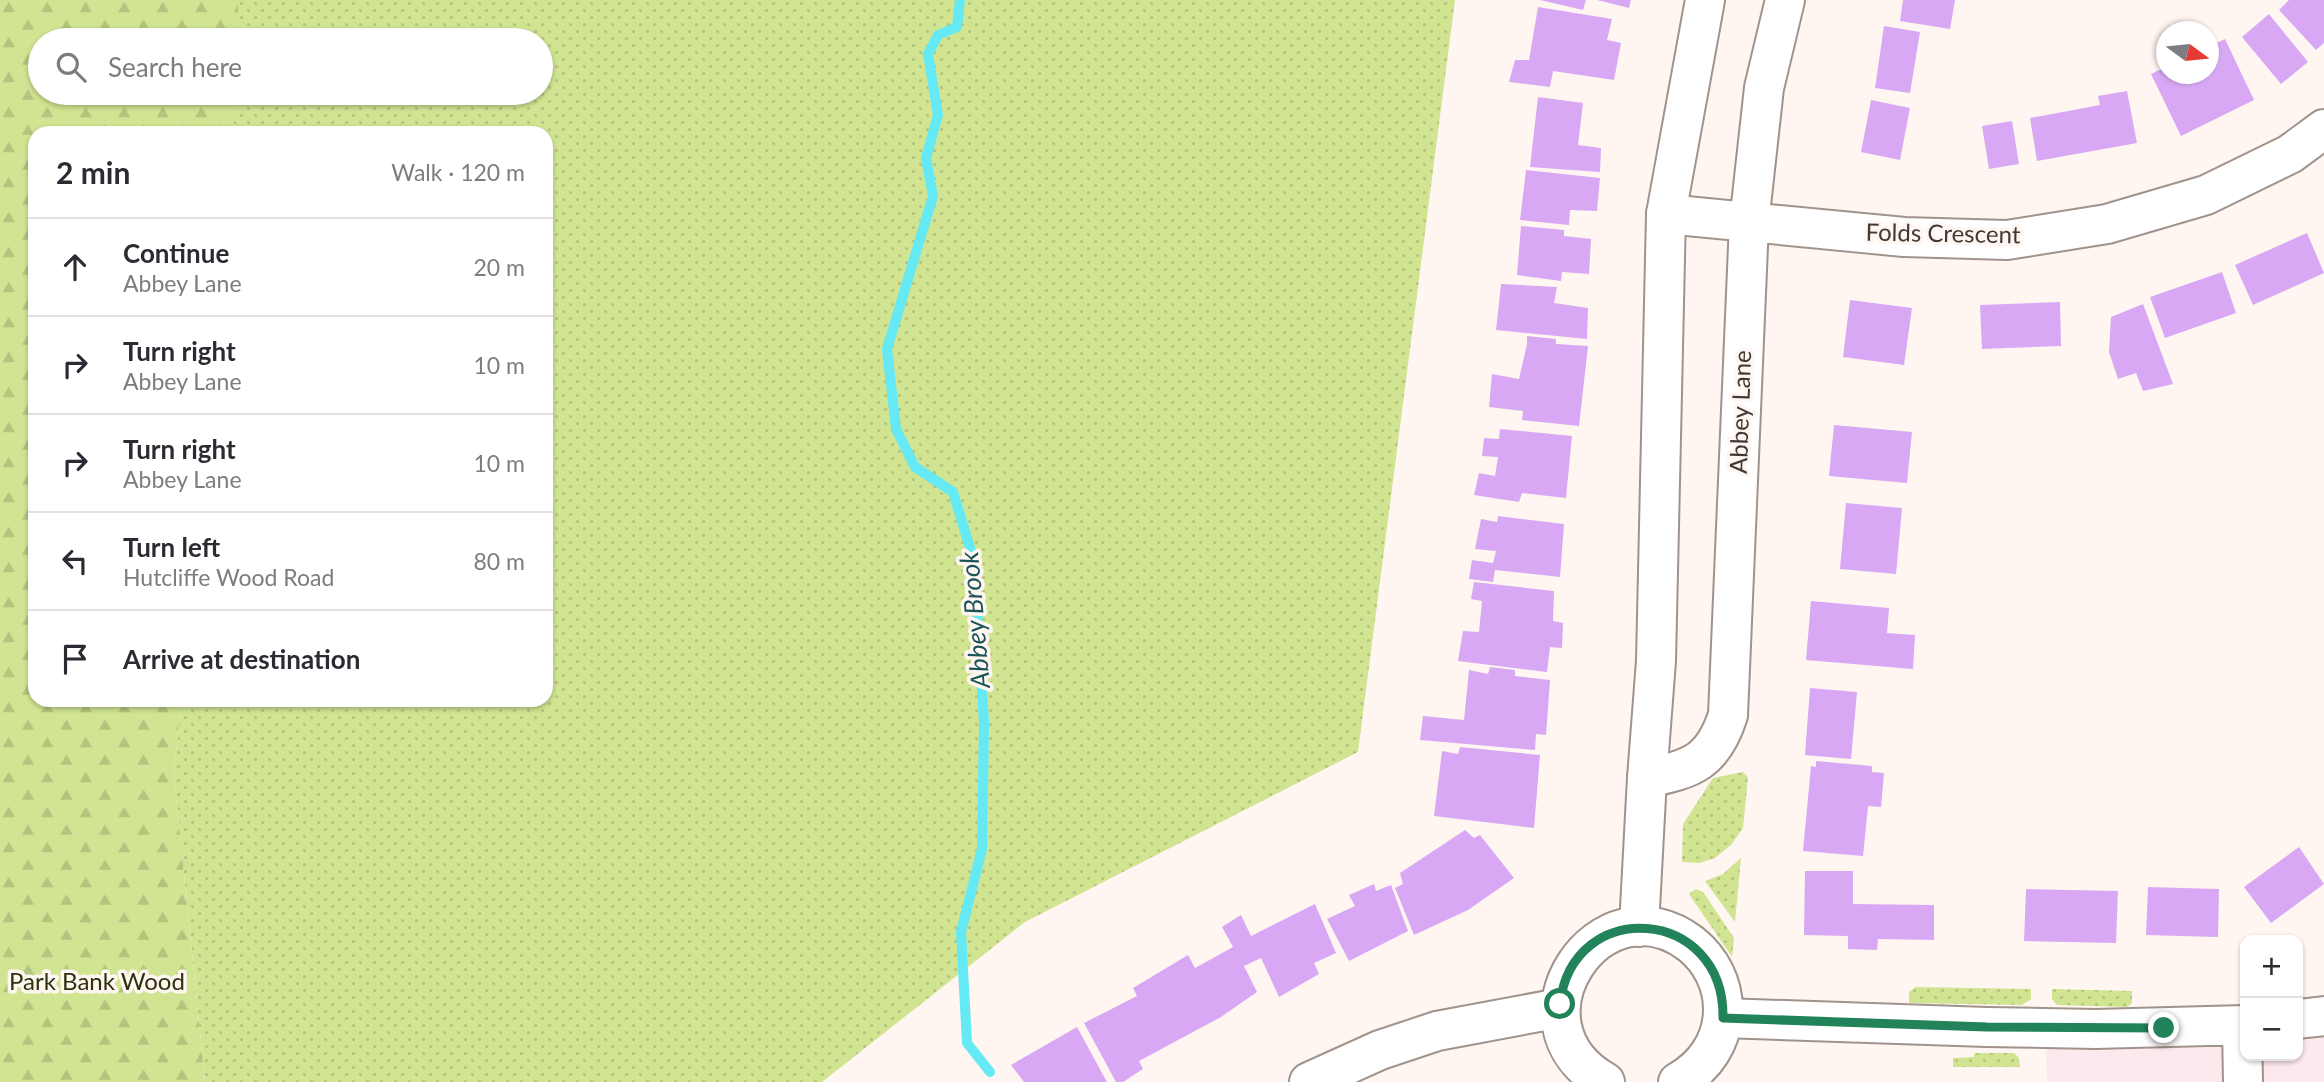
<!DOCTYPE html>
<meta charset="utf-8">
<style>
body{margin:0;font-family:Lato,sans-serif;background:#f2f2f3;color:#2b2b33}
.controls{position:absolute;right:21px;bottom:21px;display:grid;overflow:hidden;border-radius:14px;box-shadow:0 2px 5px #0004}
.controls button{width:63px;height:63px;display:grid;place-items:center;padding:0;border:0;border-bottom:2px solid #e1e1e2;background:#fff;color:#2b2b33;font:35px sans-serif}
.compass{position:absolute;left:2156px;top:21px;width:63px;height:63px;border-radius:50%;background:#fff;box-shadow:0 2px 5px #0004;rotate:105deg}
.stop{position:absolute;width:21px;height:21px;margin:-16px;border:5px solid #22825a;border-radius:50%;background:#fff}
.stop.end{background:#22825a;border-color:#fff;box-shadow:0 2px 7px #0008}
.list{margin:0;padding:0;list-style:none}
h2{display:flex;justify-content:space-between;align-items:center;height:91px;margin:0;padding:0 28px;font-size:30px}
h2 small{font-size:23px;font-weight:400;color:#7c7c81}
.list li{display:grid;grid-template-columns:46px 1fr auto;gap:21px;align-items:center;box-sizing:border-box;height:98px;padding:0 28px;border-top:2px solid #e1e1e2}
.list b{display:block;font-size:26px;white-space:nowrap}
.list p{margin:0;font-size:23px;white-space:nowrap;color:#7c7c81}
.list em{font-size:23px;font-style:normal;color:#7c7c81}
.icon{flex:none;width:38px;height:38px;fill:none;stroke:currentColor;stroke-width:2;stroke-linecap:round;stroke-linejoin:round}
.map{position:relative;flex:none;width:2324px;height:1082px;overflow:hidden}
.search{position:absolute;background:#fff;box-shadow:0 2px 5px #0004;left:28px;top:28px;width:525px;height:77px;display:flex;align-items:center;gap:18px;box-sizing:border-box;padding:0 24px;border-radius:38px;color:#7c7c81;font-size:26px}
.panel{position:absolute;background:#fff;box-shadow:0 2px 5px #0004;left:28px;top:126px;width:525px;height:581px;border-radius:21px}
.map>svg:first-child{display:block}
</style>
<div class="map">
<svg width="2324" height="1082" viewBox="0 0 2324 1082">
<defs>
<pattern id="grass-dots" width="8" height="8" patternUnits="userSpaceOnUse" patternTransform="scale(1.75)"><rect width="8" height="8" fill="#d1e492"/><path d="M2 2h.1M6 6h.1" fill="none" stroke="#b4c47e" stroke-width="1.8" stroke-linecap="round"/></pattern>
<pattern id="forest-firs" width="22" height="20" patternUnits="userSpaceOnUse" patternTransform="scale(1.75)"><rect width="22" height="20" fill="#d1e492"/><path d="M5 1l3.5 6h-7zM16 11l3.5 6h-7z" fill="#b4c47e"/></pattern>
</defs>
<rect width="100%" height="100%" fill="#fff6f1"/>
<path fill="#fde8ee" d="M2324,1034V1082H2047L2046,1053L2052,1043L2245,1036V1056H2298V1035Z"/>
<path fill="url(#grass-dots)" d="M238,0H1455L1358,752L1025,922L822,1082H205L174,775L181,700H546V133H233L237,93H541V40H238Z
M1743,772L1748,777L1743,828L1731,845L1715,858L1699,863L1682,862L1683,824L1713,778Z
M1741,858L1735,922L1705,881L1723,874Z
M1696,889L1703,892L1734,938L1732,957L1689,894Z
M1916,987L2031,989V999L2022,1005L1909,1003V992Z
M2052,989L2132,991V1003L2127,1007L2057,1005L2052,999Z
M1974,1053H2014L2019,1058L2020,1067H1953V1058L1974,1057Z"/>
<path fill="url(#forest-firs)" d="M0,0H238V40H40V93H237L233,133H35V700H181L174,775L205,1082H0Z"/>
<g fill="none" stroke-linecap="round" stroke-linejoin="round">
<path stroke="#64e9f5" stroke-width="10" d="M960,0L957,27L938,35L928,54L938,115L926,158L933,196L887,349L896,429L915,467L953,492L974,561L984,723L982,849L961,932L967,1043L990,1072"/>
</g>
<path fill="#d8a8f4" d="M1540,0H1586L1583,10Z
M1597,0H1631L1629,8Z
M1903,0H1955L1950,29L1900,21Z
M2289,0H2324V43L2316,50L2279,10Z
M1538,7L1612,19L1607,40L1621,43L1614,80L1553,71L1550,87L1509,82L1515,60H1529Z
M2269,14L2308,62L2281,84L2242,37Z
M1884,26L1920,32L1910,93L1875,88Z
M2225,39L2254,100L2181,136L2151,74L2166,67V74H2208V47Z
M2127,91L2137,143L2037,161L2030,118L2100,105L2098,96Z
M1538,97L1583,103L1578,145L1601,148L1600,172L1530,167Z
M1871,100L1910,108L1900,160L1861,152Z
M2012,121L2019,164L1989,169L1982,126Z
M1526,170L1600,178L1597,211L1570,210L1569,225L1520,220Z
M1521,226L1564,230V236L1591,239L1589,274L1562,272L1561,281L1517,275Z
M2307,233L2324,273L2253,305L2235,265Z
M2222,272L2236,313L2165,338L2150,297Z
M1501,284L1557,287L1554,303L1588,308L1587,339L1496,330Z
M1850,300L1912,308L1904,365L1843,357Z
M2060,302L2061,346L1982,349L1980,305Z
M2143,304L2173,384L2143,391L2136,373L2118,379L2109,352L2111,317Z
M1527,336L1556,339V344L1588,346L1579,426L1522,420L1523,411L1489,407L1492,374L1519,379L1527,344Z
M1834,425L1912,432L1907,483L1829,476Z
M1500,429L1572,436L1566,498L1522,493L1519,502L1474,495L1479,473L1495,476L1498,457L1482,456L1484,438L1499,439Z
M1846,503L1902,508L1896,574L1840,569Z
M1498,516L1564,524L1560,577L1495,570L1493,582L1469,579L1472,560L1493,563L1496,551L1475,549L1481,519L1497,522Z
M1474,582L1554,591L1553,621L1563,623L1562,648L1550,647L1547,672L1458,661L1463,631L1479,632L1482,601L1471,599Z
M1811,601L1889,608L1887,633L1915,635L1913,669L1806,660Z
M1490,667L1515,670V676L1550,680L1546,735L1536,734L1535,750L1420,740L1423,716L1464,720L1469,670L1488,674Z
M1810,688L1857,692L1851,759L1805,755Z
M1460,747L1540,755L1534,828L1434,816L1442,751L1458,754Z
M1816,761L1872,766V772L1884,773L1881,807L1868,806L1863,856L1803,851L1811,766L1816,767Z
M1465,830L1474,838L1480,835L1514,878L1468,910L1414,935L1395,888L1403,884L1400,873Z
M2299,847L2324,884L2271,923L2244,887Z
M1805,871H1853V904L1934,905V940L1878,939L1877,950L1848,949V936L1804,935Z
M1374,884L1376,891L1391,885L1408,931L1349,961L1327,919L1355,906L1349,895Z
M2148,887L2219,889L2218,937L2146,935Z
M2026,889L2118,891L2116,943L2024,941Z
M1315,904L1336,953L1314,963L1319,974L1279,997L1261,958L1244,966L1257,992L1221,1017L1139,1061L1143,1069L1123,1082H1116L1084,1023L1137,996L1133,988L1188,955L1195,968L1233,947L1222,927L1241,915L1251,936Z
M1077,1027L1107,1082H1024L1011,1065Z"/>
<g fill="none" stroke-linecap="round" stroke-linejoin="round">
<g stroke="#a0938b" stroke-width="42">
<path id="minor" d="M1666,214L1904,237L2007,240L2107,224L2206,195L2290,154L2324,129
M1647,778C1692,769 1713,762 1728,715L1749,223L1764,88L1785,0
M1723,1018L1987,1027L2095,1029L2245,1025
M2298,1019L2324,1016
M2242,1026L2243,1082
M1309,1082L1380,1050L1437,1031L1560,1008"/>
</g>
<g stroke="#a0938b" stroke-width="42">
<path id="major" d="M1639,927L1647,778L1656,661L1666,214L1705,0
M1605,1082C1501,1023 1601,875 1691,944C1711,960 1723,984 1723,1009C1723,1041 1705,1067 1678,1082"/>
</g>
<use href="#minor" stroke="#fff" stroke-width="38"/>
<use href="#major" stroke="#fff" stroke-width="38"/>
</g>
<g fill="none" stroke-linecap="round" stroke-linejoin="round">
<path stroke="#22825a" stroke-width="9" d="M1560,1004C1572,896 1725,906 1723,1018L1987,1027L2164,1028"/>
</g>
<g text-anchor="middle" stroke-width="7" stroke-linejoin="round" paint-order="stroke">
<g font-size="24" fill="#3e3935" stroke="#fff6f1">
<text transform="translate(1943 234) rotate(1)" y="8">Folds Crescent</text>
<text transform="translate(1741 412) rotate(-88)" y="8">Abbey Lane</text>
</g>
<g font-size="24" fill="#2b320c" stroke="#fff6f1">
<text x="97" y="990">Park Bank Wood</text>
</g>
<g font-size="26" font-style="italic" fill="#1a5459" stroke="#fff6f1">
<text transform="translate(975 620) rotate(-95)" y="9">Abbey Brook</text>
</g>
</g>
</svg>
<div class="controls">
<button>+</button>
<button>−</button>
</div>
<svg class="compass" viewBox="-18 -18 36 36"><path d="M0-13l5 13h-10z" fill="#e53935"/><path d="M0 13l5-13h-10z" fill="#7c7c81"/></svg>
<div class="stop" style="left:1560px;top:1004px"></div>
<div class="stop end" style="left:2164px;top:1028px"></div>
<div class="search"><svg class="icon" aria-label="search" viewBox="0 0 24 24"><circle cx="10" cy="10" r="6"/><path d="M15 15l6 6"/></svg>Search here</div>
<section class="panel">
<h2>2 min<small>Walk · 120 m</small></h2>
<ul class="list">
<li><svg class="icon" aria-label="ahead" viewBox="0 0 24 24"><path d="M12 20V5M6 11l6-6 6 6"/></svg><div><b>Continue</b><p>Abbey Lane</p></div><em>20 m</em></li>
<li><svg class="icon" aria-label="right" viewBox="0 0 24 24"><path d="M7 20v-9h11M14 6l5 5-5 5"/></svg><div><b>Turn right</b><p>Abbey Lane</p></div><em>10 m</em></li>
<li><svg class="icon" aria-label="right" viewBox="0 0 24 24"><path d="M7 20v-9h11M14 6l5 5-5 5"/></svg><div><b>Turn right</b><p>Abbey Lane</p></div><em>10 m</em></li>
<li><svg class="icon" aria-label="left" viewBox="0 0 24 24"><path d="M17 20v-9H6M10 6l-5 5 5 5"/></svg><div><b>Turn left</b><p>Hutcliffe Wood Road</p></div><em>80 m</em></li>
<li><svg class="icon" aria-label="arrive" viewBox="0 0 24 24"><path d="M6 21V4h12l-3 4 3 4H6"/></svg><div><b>Arrive at destination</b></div></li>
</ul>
</section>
</div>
